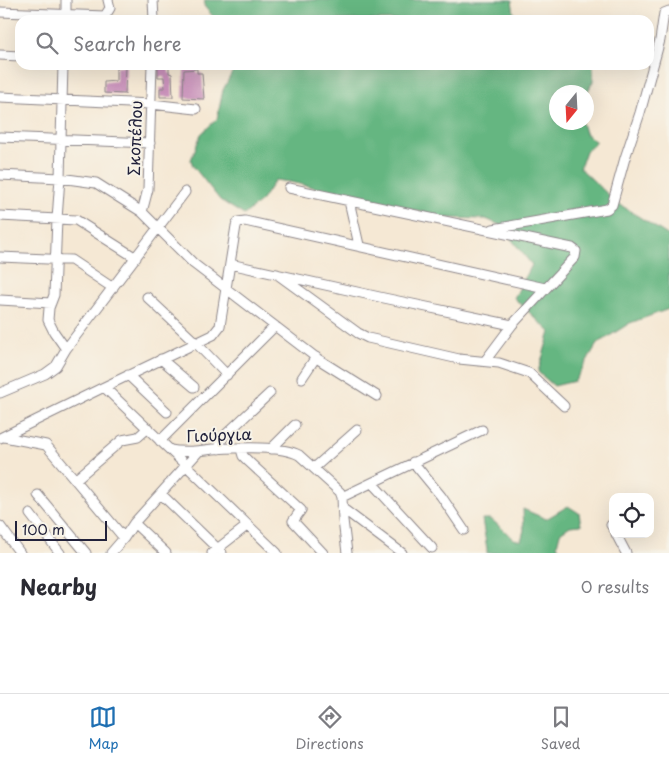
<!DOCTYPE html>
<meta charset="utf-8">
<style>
body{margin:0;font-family:"Playpen Sans",sans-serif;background:#f2f2f3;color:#2b2b33}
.controls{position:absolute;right:15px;bottom:15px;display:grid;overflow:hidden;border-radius:10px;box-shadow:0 5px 20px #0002}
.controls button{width:45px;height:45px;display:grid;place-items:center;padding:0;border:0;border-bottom:1px solid #e1e1e2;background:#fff;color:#2b2b33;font:25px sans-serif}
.compass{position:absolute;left:549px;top:85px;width:45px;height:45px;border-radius:50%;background:#fff;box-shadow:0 5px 20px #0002;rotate:198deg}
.scale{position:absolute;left:15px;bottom:12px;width:92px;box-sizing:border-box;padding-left:5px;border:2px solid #22223b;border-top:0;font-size:14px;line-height:18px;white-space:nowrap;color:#22223b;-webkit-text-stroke:4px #f7f3e8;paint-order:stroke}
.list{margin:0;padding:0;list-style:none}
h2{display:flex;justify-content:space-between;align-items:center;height:65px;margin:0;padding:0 20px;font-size:21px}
h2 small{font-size:16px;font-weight:400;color:#7c7c81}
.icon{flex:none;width:28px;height:28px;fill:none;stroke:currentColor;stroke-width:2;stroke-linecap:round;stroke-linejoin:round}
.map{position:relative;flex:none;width:669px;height:553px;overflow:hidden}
.search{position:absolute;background:#fff;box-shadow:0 5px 20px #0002;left:15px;right:15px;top:15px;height:55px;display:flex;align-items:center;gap:12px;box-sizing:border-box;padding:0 18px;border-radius:15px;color:#7c7c81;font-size:19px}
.sheet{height:140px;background:#fff}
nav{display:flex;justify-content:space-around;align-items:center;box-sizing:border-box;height:70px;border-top:1px solid #e1e1e2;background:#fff;font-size:14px;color:#7c7c81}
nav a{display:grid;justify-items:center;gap:2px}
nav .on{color:#1f6fb2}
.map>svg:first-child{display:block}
</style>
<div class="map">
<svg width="669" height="553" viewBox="0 0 669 553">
<rect width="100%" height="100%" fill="#f7f3e8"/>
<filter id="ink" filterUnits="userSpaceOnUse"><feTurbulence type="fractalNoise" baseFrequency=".02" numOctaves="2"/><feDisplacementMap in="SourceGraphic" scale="10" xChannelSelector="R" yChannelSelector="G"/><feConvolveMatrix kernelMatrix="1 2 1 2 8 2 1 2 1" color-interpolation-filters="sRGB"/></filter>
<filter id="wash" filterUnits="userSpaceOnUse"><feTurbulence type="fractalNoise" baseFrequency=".0096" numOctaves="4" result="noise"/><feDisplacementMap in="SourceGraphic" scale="20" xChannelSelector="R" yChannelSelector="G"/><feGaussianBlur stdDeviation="1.12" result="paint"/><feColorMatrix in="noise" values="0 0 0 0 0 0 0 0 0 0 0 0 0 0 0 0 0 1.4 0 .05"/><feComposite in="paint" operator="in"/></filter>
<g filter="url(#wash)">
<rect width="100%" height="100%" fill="#f5e8d4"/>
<path fill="#65b681" stroke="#446c5e" d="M205,0H512L514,14L531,20H216L204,6Z
M236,65H593V81L587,93L556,92V122L582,123L585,133L596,142L586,151L580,168L616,202L669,236V309L630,323L597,344L575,381L554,386L538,372L550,332L514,298L532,265L500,225L486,219L445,218L373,200L290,182L275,180L262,200L244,215L220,200L193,166L191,160L201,134L217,119L223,90Z
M568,506L579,513L581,525L570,526L560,533L557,545L561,553H487V549L482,519H491L514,539L521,541L524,530L523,509L546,519Z"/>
<g id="blocks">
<path fill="#c890b9" d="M158,65H169V73L172,74L173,97H160V88H165L164,77H158Z
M126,66L125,94L104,93V82L116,81V67Z
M197,69V73H202L204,99L183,98L184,70Z"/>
</g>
</g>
<g filter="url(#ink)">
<use href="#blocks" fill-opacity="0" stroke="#8c8588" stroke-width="1"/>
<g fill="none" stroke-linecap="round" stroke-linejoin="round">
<g stroke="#8c8588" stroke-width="11">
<path id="minor" d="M153,0L154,20
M0,12L105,16L110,8L108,0
M66,20V0
M0,55L20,56
M0,97L151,104L196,109
M0,137L150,143
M0,175L60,178L96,183L142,212L194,264L318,359L377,396
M289,188L572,248L576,251L575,257L512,325L485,361
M349,201L359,245
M142,212L148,189L152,65
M0,216L76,220L136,258
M493,229L607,209L612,205L625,158L640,113L660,40L664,13L669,11
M0,257L71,260L113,288
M230,264L384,298L512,325
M277,274L358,333L368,338L459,359L499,363L529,373L564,406
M147,297L195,342L227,375
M0,300L51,303
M66,349L185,192
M161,359L194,387
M128,375L167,412
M302,378L316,357
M104,387L213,335L220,326L236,226L238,222L245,221L545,288
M0,393L45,374L56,366L66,349L54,332L48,320L49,308L54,295L57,219L60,178L63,65
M4,437L46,445L124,538
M0,438L104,387L170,450C184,453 199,451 213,449C234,448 281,445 299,455L340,492L342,497L343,520L347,553
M160,441L275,326
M219,449L222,438L270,393
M241,449L243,456L249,462L301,510L293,521L323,553
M271,449L295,425
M171,451L277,553
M413,462L441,496L464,530
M314,468L357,430
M75,480L122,440L138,437L148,428
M372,483L432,548
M161,494L222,553
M38,495L86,553
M342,497L482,430
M342,508L402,553
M30,514L60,553
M134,523L166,553
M611,525L613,528
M0,526L20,553
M616,534L626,553
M111,553L124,538L134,523L199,451
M212,553L248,525"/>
</g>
<use href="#minor" stroke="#fff" stroke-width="9"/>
</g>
</g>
<g text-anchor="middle" stroke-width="4" stroke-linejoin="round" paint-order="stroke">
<g font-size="16" fill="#22223b" stroke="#f7f3e8">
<text transform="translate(135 138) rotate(-88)" y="6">Σκοπέλου</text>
<text transform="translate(219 435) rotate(-2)" y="6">Γιούργια</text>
</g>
</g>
</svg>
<div class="controls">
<button><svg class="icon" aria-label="locate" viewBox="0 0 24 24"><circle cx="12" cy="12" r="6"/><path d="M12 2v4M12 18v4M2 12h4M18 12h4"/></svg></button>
</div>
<svg class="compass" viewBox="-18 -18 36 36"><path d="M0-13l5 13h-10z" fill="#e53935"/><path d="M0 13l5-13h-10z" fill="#7c7c81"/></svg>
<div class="scale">100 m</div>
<div class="search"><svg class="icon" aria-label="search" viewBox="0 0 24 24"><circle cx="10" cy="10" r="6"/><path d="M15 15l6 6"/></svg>Search here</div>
</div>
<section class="sheet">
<h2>Nearby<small>0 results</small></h2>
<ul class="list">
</ul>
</section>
<nav>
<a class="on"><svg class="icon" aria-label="map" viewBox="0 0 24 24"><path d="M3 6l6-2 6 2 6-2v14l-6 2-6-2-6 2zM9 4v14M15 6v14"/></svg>Map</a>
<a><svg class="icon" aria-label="directions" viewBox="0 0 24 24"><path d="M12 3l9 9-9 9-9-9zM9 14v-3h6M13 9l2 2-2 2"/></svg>Directions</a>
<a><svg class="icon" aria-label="saved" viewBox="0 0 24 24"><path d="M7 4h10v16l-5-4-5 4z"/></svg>Saved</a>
</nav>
